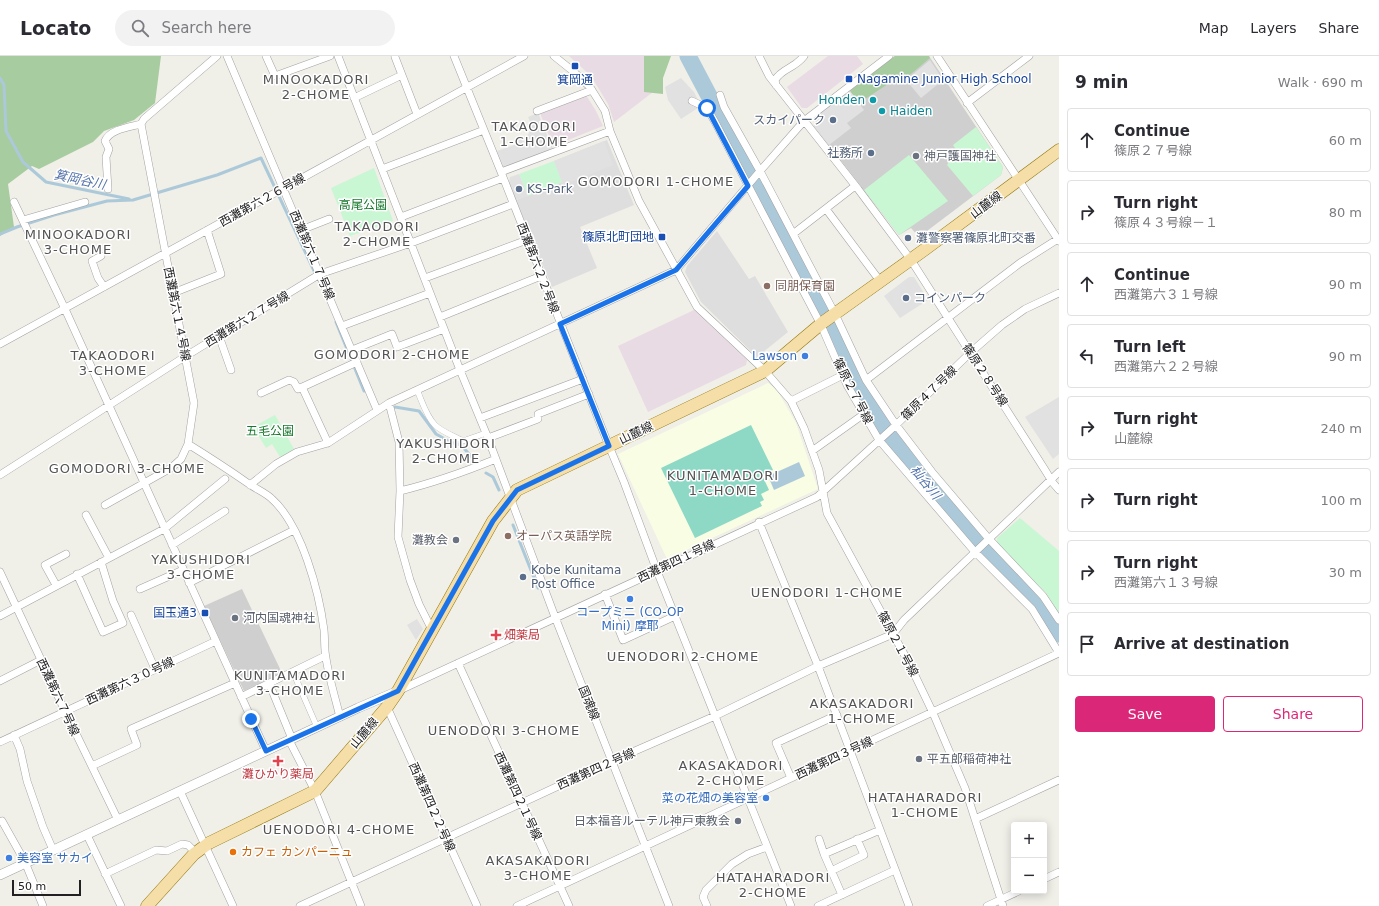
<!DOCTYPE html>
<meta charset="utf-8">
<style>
body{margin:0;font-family:"DejaVu Sans","Noto Sans JP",sans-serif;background:#f2f2f3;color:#2b2b33}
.controls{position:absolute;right:12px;bottom:12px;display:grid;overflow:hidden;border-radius:4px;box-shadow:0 2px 10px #0003}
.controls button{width:36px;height:36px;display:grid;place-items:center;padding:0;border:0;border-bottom:1px solid #e1e1e2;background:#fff;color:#2b2b33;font:20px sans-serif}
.scale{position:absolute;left:12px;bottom:10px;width:69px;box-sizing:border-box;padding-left:4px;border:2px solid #212121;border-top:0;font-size:11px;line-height:14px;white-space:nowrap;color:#212121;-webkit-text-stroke:3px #fff;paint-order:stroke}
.stop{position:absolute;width:12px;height:12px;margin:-9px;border:3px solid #1a73e8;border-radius:50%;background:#fff}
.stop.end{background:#1a73e8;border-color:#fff;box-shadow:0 1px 4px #0008}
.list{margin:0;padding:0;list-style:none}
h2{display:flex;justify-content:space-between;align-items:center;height:52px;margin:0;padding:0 16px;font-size:17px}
h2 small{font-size:13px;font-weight:400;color:#7c7c81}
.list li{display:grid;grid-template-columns:26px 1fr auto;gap:12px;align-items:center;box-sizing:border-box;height:64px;margin:0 8px 8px;padding:0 8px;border:1px solid #e1e1e2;border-radius:4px}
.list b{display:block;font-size:15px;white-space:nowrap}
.list p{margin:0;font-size:13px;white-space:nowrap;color:#7c7c81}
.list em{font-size:13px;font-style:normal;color:#7c7c81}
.actions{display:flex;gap:8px;padding:12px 16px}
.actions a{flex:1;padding:9px 0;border:1px solid #db2777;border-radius:4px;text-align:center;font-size:14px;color:#db2777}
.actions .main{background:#db2777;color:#fff}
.icon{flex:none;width:22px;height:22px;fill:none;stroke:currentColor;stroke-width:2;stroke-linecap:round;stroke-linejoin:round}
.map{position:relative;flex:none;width:1059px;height:850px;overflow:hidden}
header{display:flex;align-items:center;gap:24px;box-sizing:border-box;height:56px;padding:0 20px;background:#fff;border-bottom:1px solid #e1e1e2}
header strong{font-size:19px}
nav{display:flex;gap:22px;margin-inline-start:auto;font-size:14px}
.search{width:280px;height:36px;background:#f2f2f3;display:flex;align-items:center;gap:10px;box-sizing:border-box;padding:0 14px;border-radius:22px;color:#7c7c81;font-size:15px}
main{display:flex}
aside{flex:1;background:#fff}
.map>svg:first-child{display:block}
</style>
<header>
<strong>Locato</strong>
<div class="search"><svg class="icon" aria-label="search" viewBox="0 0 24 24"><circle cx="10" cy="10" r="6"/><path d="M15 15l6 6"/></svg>Search here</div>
<nav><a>Map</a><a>Layers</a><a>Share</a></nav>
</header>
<main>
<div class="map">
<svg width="1059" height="850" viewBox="0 0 1059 850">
<rect width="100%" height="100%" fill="#f0efe8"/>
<path fill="#dfdede" d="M607,84L634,149L580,171L597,212L552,231L516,144L562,126L554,105Z
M717,175L749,223L755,220L788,276L757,301L701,246L685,216L687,210Z"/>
<path fill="#e9dbe4" d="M569,0H652L653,36L614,66L608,48L591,20Z
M828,0H857L863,8L807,52H802L787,31Z
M586,39L596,55L603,70L553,90L540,57Z
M694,254L747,304L746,309L648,356L618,290Z"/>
<path fill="#f9fde4" d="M768,327L777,334L796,367L818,433L667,503L618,398Z"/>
<path fill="#cfcfcf" d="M895,0H929L1003,111L1001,119L919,181L911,172L899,179L814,70L816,61Z
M242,533L282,617L244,635L204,550Z"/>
<path fill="#a7cca0" d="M0,0H161L155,47L134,64L104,75L93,86L39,113L32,110L8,128L14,171L0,180Z
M644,0H671L663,22V38L644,36Z
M895,0H929L930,2L899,28L891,26L859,47L850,35Z"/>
<path fill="#c9f6d3" d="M976,71L1003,111L1001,119L973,140L947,109L956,94L953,89Z
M909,99L948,145L899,179L864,134Z
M554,105L562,126L528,140L519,118Z
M374,112L393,165L350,180L331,132Z
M275,359L294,393L280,401L272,388L266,392L253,371Z
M1020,462L1059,495V557L1046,537L997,487V482Z"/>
<path fill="#8dd9c6" d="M751,369L773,414L762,419L769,434L761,438L764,444L760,446L762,450L695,482L661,412Z"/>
<path fill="#e1e1e1" d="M930,4L943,24L921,42L906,24Z
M681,22L694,36L701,50L681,63L668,44L665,31Z
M850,35L864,54L847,67L851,72L829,89L814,70L816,61Z
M538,57L553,93L504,112L497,95L517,88L516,85L528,79L532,70L528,61Z
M604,85L613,109L563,129L554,105Z
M519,118L528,140L516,144L509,126L510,121Z
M909,221H914L928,244L900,262L884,240Z
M1059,341V398L1053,403L1025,361Z
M417,563L423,573L416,584L407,569Z"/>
<path fill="#acc9da" d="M799,406L805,420L774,434L768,420Z"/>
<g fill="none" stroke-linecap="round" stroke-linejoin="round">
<path stroke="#acc9da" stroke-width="3" d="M0,22L4,29L6,75L23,106L46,126L129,143
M0,178L17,171L54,159L107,145L133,144L217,119L261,102L316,219
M336,266L364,335
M395,351L419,355L436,378L450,386L461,389L477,407
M486,417L493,421L499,434
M513,469L538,532"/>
<path stroke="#acc9da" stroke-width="17" d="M688,0L833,275L852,317L880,367L922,423L974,482L1044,554L1059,578"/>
<g stroke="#a2a2a2" stroke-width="6">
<path id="pedestrian" d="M417,334C422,345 426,360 435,369C442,376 454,380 463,385L486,377
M293,616L317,671"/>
</g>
<g stroke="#a2a2a2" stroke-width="8">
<path id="minor" d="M227,0L377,354
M266,0L275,20L330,0
M338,0L460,314L488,382L555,561L669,850
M454,0L501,116L609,390L624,426L657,515L791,850
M554,0L574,16L590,31L605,55L610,75L639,145L697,251L765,315L791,345L804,372L819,414L827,457L910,609L933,657L965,732L1003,850
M759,0L769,20L858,133L911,204L1045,414L1053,427L1059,434
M937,0L1059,185
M395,1L417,58
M776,29L775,24C782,12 794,13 804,0
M720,39L724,51L760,115L835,258L866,324L896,369L932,416L989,483L1043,540L1059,564
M354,42L402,19
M692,45L707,52L715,66L821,269L847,329L879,384L975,496L1032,553L1059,597
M967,47L1029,0
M537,55L592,34
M141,68L144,63L217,0
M382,113L484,74
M501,116L610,75
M108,133L106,101L109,93L105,85C110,73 130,71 141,68
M14,146L65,253L266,695
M826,153L880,225
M401,161L503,122
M23,164L85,146
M301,174L329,163
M793,178L855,130
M101,200L92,205L98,222L104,231
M425,222L527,184
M173,237L221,218L207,174
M440,261L541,220
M342,270L430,237
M219,280L231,314
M0,288L524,0
M352,294L392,278L397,291L444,273
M866,324L1020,207L1058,183
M302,331L328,387
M261,337L289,324L294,326L298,333L357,306
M791,345L843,319
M389,347L399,386L400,435
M480,362L583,323
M488,382L538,363V358L589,338
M188,388C209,401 229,414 249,428C256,433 266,437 272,443C302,470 319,536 324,574C325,583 324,593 326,602C329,622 335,641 340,661
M812,395L864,358
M0,419L186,300L320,218L411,187L513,148
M250,429L276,408L297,396L328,387L389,347L676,214L760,115L804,65L889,0
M105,449L171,412L181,403L188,388L194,347L141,68
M86,459L109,502
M759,466L818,610L909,850
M172,489L225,455
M0,516L65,655L118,764
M77,518L103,576L123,567L113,545L101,506
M189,527L294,474
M56,529L45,509L66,498
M140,533L183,514
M605,538L623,584L675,560
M131,559L155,613
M0,560L164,473L225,423
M432,574L419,548L410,524L398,481L400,435C433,427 464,416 496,403
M458,607L569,850
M0,625L41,604
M269,627L292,683
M400,634L817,441L896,369L970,297L1002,269L1025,253L1059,237
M241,641L325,600
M387,651L477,850
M14,679L20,693L27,725L43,771L53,794
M289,684L315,735L361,850
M0,686L216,585
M92,710L137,689L131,673L235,627
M791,722L776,687L837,659
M180,735L233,850
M975,763L1059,724
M2,765L25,806L43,850
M87,779L121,850
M819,783L824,798L842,839
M824,798L880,774
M831,815L864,799L857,783
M105,818L156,794L167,795L182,788L188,789L191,792L194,798
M1044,823L1059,816
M300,850L612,705L715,660L818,610L893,578L904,564L1059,416
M517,850L1059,597
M707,850L703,841L706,834L732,808L748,798L767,791
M818,850L895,814
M987,850L1019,835"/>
</g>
<g stroke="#a2a2a2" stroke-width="10">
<path id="tertiary" d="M0,819L358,652L398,635"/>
</g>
<g stroke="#91770c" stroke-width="13">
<path id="primary" d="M147,850L194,798L209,787L315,735L387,651L398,635L493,465L517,434L765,315L822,267L924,194L1059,94"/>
</g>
<use href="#pedestrian" stroke="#fff" stroke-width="5.5"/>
<use href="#minor" stroke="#fff" stroke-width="7"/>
<use href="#tertiary" stroke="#fff" stroke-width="9"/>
<use href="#primary" stroke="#f5dea8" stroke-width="12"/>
</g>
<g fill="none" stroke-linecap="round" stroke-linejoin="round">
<path stroke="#1a73e8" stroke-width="5" d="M251,663L266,695L398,635L493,465L517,434L609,390L560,268L676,214L748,130L707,52"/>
</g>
<g fill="#1a4fb4" stroke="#fff" stroke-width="1.5">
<rect x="571" y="6" width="8" height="8" rx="2"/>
<rect x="845" y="19" width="8" height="8" rx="2"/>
<rect x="658" y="177" width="8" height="8" rx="2"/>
<rect x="201" y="553" width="8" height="8" rx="2"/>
</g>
<g fill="#0f9aa8" stroke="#fff" stroke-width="1.5">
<circle cx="873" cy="44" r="4"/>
<circle cx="882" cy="55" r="4"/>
</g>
<g fill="#5c6f8a" stroke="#fff" stroke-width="1.5">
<circle cx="833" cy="64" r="4"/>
<circle cx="871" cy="97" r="4"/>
<circle cx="519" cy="133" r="4"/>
<circle cx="908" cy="182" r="4"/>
<circle cx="906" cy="242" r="4"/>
<circle cx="523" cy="521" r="4"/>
</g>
<g fill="#6b7280" stroke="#fff" stroke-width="1.5">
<circle cx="916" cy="100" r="4"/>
<circle cx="456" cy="484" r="4"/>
<circle cx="235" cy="562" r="4"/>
<circle cx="919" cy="703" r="4"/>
<circle cx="738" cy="765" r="4"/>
</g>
<g fill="#8d6e63" stroke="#fff" stroke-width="1.5">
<circle cx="767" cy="230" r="4"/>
<circle cx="508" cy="480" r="4"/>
</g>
<g fill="#3f7fe0" stroke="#fff" stroke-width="1.5">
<circle cx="805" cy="300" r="4"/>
<circle cx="630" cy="543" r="4"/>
<circle cx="766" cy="742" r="4"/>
<circle cx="9" cy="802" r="4"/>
</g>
<g fill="#e0444e" stroke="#fff" stroke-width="1.5">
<path d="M494 573h4v4h4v4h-4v4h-4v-4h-4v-4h4z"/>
<path d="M276 699h4v4h4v4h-4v4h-4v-4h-4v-4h4z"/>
</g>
<circle fill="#e8710a" stroke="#fff" stroke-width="1.5" cx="233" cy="796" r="4"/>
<g text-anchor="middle" stroke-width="3" stroke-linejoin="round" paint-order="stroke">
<g font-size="12" fill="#164399" stroke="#fff" text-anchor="end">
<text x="857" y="27" text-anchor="start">Nagamine Junior High School</text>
<text x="575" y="28" text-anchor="middle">箕岡通</text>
<text x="654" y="185">篠原北町団地</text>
<text x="197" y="561">国玉通3</text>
</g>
<g font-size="12" fill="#0d838f" stroke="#fff" text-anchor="end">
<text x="865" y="48">Honden</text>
<text x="890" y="59" text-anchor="start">Haiden</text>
</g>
<g font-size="12" fill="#4e5e75" stroke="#fff" text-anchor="start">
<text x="825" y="68" text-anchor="end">スカイパーク</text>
<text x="863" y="101" text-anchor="end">社務所</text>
<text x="527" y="137">KS-Park</text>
<text x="916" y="186">灘警察署篠原北町交番</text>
<text x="914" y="246">コインパーク</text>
<text x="531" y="518">Kobe Kunitama<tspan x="531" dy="14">Post Office</tspan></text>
</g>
<g font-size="12" fill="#5b616d" stroke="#fff" text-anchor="start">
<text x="924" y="104">神戸護国神社</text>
<text x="448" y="488" text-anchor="end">灘教会</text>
<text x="243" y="566">河内国魂神社</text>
<text x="927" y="707">平五郎稲荷神社</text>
<text x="730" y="769" text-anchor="end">日本福音ルーテル神戸東教会</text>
</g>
<g font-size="12" fill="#212121" stroke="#fff">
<text transform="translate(262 144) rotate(-29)" y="4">西灘第六２６号線</text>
<text transform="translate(986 149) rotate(-37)" y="4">山麓線</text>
<text transform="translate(312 199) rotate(67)" y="4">西灘第六１７号線</text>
<text transform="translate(538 212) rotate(69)" y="4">西灘第六２２号線</text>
<text transform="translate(177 258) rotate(79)" y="4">西灘第六１４号線</text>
<text transform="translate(247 263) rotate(-31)" y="4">西灘第六２７号線</text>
<text transform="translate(985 319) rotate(57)" y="4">篠原２８号線</text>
<text transform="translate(853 335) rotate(63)" y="4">篠原２７号線</text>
<text transform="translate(929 337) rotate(-44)" y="4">篠原４７号線</text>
<text transform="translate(636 377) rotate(-26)" y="4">山麓線</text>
<text transform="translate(676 505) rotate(-25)" y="4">西灘第四１号線</text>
<text transform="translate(898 588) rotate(62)" y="4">篠原２１号線</text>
<text transform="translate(130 625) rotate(-25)" y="4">西灘第六３０号線</text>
<text transform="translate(58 641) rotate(65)" y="4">西灘第六７号線</text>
<text transform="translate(589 647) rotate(68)" y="4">国魂線</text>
<text transform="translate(364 677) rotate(-50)" y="4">山麓線</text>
<text transform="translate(834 702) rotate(-25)" y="4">西灘第四３号線</text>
<text transform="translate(596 713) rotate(-24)" y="4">西灘第四２号線</text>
<text transform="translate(518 740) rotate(65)" y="4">西灘第四２１号線</text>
<text transform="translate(432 751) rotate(66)" y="4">西灘第四２２号線</text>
</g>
<g font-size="12" fill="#15782b" stroke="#fff">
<text x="363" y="153">高尾公園</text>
<text x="270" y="379">五毛公園</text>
</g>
<g font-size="12" fill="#785e54" stroke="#fff" text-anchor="start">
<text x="775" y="234">同朋保育園</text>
<text x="516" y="484">オーパス英語学院</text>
</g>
<g font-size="12" fill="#366cbe" stroke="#fff" text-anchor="end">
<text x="797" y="304">Lawson</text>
<text x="630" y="560" text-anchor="middle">コープミニ (CO-OP<tspan x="630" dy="14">Mini) 摩耶</tspan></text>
<text x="758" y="746">菜の花畑の美容室</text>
<text x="17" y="806" text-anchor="start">美容室 サカイ</text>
</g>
<g font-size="12" fill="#be3a42" stroke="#fff" text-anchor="start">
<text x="504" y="583">畑薬局</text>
<text x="278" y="722" text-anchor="middle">灘ひかり薬局</text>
</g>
<g font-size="12" fill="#c56008" stroke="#fff" text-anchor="start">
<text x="241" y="800">カフェ カンパーニュ</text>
</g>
<g font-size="13" letter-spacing="1" fill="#545454" stroke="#fff">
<text x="316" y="28">MINOOKADORI<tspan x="316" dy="15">2-CHOME</tspan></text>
<text x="534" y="75">TAKAODORI<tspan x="534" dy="15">1-CHOME</tspan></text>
<text x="656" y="130">GOMODORI 1-CHOME</text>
<text x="377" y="175">TAKAODORI<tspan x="377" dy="15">2-CHOME</tspan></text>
<text x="78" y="183">MINOOKADORI<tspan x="78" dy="15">3-CHOME</tspan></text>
<text x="392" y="303">GOMODORI 2-CHOME</text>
<text x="113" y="304">TAKAODORI<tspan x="113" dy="15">3-CHOME</tspan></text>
<text x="446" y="392">YAKUSHIDORI<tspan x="446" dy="15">2-CHOME</tspan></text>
<text x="127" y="417">GOMODORI 3-CHOME</text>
<text x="723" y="424">KUNITAMADORI<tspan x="723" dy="15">1-CHOME</tspan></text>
<text x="201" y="508">YAKUSHIDORI<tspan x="201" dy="15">3-CHOME</tspan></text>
<text x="827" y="541">UENODORI 1-CHOME</text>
<text x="683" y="605">UENODORI 2-CHOME</text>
<text x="290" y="624">KUNITAMADORI<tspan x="290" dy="15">3-CHOME</tspan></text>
<text x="862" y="652">AKASAKADORI<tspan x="862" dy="15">1-CHOME</tspan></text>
<text x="504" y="679">UENODORI 3-CHOME</text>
<text x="731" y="714">AKASAKADORI<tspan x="731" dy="15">2-CHOME</tspan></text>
<text x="925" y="746">HATAHARADORI<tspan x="925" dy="15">1-CHOME</tspan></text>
<text x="339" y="778">UENODORI 4-CHOME</text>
<text x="538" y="809">AKASAKADORI<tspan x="538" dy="15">3-CHOME</tspan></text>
<text x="773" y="826">HATAHARADORI<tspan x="773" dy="15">2-CHOME</tspan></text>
</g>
<g font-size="13" font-style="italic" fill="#5473aa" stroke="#fff">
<text transform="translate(80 123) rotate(12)" y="5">箕岡谷川</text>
<text transform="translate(926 426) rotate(51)" y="5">杣谷川</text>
</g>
</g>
</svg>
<div class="controls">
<button>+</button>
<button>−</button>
</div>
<div class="scale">50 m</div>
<div class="stop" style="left:707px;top:52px"></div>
<div class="stop end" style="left:251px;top:663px"></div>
</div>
<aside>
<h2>9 min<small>Walk · 690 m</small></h2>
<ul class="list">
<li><svg class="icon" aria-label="ahead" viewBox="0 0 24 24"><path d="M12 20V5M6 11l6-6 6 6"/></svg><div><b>Continue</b><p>篠原２７号線</p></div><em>60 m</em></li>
<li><svg class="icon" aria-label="right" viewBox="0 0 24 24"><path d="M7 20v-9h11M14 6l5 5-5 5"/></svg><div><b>Turn right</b><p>篠原４３号線－１</p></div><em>80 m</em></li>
<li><svg class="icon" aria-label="ahead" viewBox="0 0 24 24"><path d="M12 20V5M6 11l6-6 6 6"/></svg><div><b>Continue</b><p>西灘第六３１号線</p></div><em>90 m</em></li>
<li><svg class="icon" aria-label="left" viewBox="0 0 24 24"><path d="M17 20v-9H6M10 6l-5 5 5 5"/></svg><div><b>Turn left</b><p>西灘第六２２号線</p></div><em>90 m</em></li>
<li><svg class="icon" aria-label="right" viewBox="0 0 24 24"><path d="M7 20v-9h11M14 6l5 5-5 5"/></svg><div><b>Turn right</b><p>山麓線</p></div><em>240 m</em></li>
<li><svg class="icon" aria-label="right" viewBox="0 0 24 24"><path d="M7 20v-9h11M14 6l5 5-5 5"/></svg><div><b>Turn right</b></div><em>100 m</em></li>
<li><svg class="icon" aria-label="right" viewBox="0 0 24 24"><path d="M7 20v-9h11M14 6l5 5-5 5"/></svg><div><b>Turn right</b><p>西灘第六１３号線</p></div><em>30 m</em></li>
<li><svg class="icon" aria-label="arrive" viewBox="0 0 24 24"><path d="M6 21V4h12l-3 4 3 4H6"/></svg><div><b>Arrive at destination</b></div></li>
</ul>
<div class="actions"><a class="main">Save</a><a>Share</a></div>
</aside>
</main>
